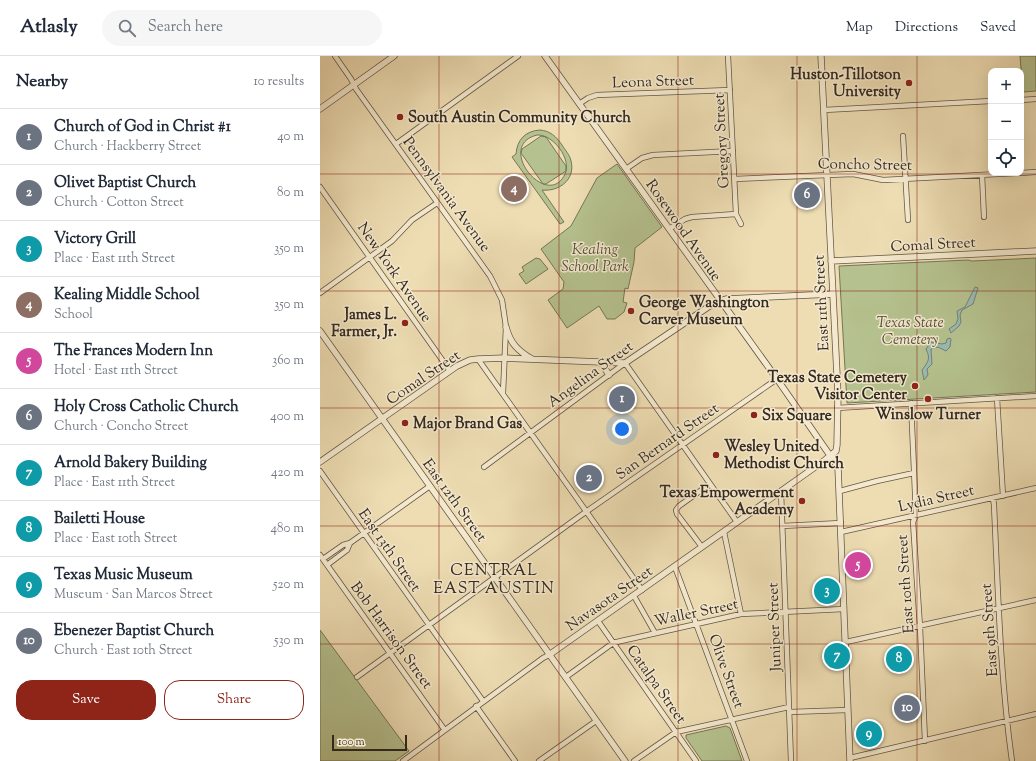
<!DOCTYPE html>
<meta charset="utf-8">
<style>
body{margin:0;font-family:"Sorts Mill Goudy",serif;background:#f6f6f7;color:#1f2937}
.controls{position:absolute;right:12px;top:12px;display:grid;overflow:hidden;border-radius:8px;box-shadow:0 4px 16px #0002}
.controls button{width:36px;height:36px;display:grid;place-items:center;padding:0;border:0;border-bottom:1px solid #e0e1e3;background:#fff;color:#1f2937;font:20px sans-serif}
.scale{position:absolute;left:12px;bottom:10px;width:75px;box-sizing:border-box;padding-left:4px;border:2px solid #352a20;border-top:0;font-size:11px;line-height:14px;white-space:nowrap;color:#352a20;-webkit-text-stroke:3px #f4e9ce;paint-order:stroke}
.you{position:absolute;left:302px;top:373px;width:14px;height:14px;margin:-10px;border:3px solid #fff;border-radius:50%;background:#1a73e8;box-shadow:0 0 0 6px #1a73e833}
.badge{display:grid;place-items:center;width:26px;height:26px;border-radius:50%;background:#8f2418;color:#fff;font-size:13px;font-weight:700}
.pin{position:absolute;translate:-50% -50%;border:2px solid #fff;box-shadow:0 1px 4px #0006}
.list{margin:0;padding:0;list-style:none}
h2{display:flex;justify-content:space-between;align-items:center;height:52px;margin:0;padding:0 16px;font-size:17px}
h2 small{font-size:13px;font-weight:400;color:#747a83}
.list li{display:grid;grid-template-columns:26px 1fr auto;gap:12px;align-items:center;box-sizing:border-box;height:56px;padding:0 16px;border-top:1px solid #e0e1e3}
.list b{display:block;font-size:15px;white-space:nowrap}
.list p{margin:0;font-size:13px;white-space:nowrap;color:#747a83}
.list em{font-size:13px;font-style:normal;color:#747a83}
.actions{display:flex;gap:8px;padding:12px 16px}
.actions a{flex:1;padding:9px 0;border:1px solid #8f2418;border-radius:16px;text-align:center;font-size:14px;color:#8f2418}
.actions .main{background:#8f2418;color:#fff}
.icon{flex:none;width:22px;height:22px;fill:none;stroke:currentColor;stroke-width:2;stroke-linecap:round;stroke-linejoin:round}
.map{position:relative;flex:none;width:716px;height:705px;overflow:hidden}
header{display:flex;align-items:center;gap:24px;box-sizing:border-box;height:56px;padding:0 20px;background:#fff;border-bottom:1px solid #e0e1e3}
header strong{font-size:19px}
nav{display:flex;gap:22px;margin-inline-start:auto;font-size:14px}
.search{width:280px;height:36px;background:#f6f6f7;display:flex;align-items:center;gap:10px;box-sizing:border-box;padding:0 14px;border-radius:22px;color:#747a83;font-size:15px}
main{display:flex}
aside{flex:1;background:#fff}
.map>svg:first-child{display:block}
</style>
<header>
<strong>Atlasly</strong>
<div class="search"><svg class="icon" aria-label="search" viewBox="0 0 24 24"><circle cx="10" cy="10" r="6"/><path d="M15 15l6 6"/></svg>Search here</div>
<nav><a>Map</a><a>Directions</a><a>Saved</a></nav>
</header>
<main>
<aside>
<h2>Nearby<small>10 results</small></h2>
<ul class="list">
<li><span class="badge" style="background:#6b7280">1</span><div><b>Church of God in Christ #1</b><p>Church · Hackberry Street</p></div><em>40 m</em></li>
<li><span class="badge" style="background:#6b7280">2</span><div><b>Olivet Baptist Church</b><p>Church · Cotton Street</p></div><em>80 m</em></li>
<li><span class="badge" style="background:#0f9aa8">3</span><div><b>Victory Grill</b><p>Place · East 11th Street</p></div><em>350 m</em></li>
<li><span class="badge" style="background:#8d6e63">4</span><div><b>Kealing Middle School</b><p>School</p></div><em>350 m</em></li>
<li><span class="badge" style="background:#d1479c">5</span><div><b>The Frances Modern Inn</b><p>Hotel · East 11th Street</p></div><em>360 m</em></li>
<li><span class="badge" style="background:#6b7280">6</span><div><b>Holy Cross Catholic Church</b><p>Church · Concho Street</p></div><em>400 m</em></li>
<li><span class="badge" style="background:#0f9aa8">7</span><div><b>Arnold Bakery Building</b><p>Place · East 11th Street</p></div><em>420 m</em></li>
<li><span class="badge" style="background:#0f9aa8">8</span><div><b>Bailetti House</b><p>Place · East 10th Street</p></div><em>480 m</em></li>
<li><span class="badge" style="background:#0f9aa8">9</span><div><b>Texas Music Museum</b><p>Museum · San Marcos Street</p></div><em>520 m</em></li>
<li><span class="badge" style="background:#6b7280">10</span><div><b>Ebenezer Baptist Church</b><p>Church · East 10th Street</p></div><em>530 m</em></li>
</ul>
<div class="actions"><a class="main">Save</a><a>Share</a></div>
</aside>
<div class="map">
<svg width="716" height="705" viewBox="0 0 716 705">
<rect width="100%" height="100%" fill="#eeddb3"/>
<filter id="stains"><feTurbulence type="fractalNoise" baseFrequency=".005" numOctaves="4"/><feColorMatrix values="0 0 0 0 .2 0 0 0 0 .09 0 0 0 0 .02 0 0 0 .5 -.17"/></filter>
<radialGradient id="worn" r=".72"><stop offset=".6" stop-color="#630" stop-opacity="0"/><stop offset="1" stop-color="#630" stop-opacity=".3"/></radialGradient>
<path fill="#b5c28f" stroke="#757658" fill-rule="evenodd" d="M700,0H716V35L703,36Z
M220,74C230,75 236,80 242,89C245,94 250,99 251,105C256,124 238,136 222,134L244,166L240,168L192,101L196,98C197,84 205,75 220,74ZM217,79C233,78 252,103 245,118C228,155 174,90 217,79Z
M221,80L226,81L246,110V115L226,128H223L201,97L202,93Z
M297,108L342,171L315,192L314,206L308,233L305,232L303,246L307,247L304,256L295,263H287L279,250L247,272L228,244L243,233L244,226L221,193L251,170L277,122Z
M216,202L220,203L228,213L206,228L199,218L204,215L202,211Z
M716,202V336L527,347L519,210L648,204L652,205Z
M0,574L89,695L75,705H0Z
M406,670L410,672L422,705H382L366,682V679Z"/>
<path fill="#9abbb1" stroke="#728177" d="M655,231L658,232L653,248L642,254L640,259L641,266L639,270L631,277L629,273L636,268L638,263L637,255L645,251Z
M630,282L631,283L630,291L626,295L618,291L611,293L612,308L607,313L608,319L604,324L602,314C608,306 611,303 606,293L611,286L622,288L626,287L627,283Z"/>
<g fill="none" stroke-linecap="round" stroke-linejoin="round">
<g stroke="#635745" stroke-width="6">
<path id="minor" d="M15,0L31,23L36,33L170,220L182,244L186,271L183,337
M408,0L416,158L421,168
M701,44L716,43
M259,48L268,42L277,39L410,34
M504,54L671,45
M583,80L588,164
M76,88L198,0
M306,113L322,102L333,99L413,95
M701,117L716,116
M662,119L664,161
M415,123L533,118L563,124L699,117
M0,131L130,315
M349,173L365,163L372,161L416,158
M0,237L72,185L92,164L117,147
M158,303L322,534
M677,342L683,440
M591,347L596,459L593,466L600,571L605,685
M517,352L716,340
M164,411L305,307L417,466
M0,415L163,645
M461,435L471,705
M520,435L557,425L594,417
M673,442L674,449C678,534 680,620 692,705
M462,470L521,467
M404,476L421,558
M521,476L716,432
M382,491L357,458L356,454L359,450L390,428
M0,499L124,673
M3,503L23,489L30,487L110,430
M7,509L27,494L30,487
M355,511L427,705
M314,540L335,577
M278,565L376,705
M526,586L716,544
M37,621L260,460L457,323
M246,621L293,587L301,585L421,558L524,553
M156,650L195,705
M470,656L527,654
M530,702L716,658
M83,705L223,602L229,599
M219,705L276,665
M314,705L356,676L469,651"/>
</g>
<g stroke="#635745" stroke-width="7">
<path id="tertiary" d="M225,0L457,323L518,411L530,705
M0,53L74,0
M511,205L716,195
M186,271C190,287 198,295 212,303
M0,275L305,705
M281,306L289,319
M0,406L137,310L150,304L158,303L184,302L305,307L394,247L406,243L512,238
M229,599L505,404L516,395L517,389L518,339L501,0"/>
</g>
<use href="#minor" stroke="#f4e9ce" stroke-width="4.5"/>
<use href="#tertiary" stroke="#f4e9ce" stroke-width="5.5"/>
</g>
<path fill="none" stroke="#8f2418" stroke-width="1" stroke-opacity="0.55" d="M119,0V705M239,0V705M358,0V705M477,0V705M597,0V705M0,118H716M0,235H716M0,352H716M0,470H716M0,588H716"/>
<g fill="#8f2418" stroke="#f4e9ce" stroke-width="1.5">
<circle cx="589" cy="27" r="4"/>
<circle cx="80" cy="61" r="4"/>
<circle cx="311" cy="255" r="4"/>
<circle cx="85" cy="267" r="4"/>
<circle cx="595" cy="330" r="4"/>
<circle cx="608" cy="343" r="4"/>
<circle cx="434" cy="359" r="4"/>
<circle cx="85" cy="367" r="4"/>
<circle cx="396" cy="399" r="4"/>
<circle cx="482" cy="445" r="4"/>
</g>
<g text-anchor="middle" stroke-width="3" stroke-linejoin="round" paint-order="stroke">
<g font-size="15" font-weight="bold" fill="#352a20" stroke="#f4e9ce" text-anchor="start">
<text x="581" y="23" text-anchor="end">Huston-Tillotson<tspan x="581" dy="17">University</tspan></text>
<text x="88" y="66">South Austin Community Church</text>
<text x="319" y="251">George Washington<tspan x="319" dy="17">Carver Museum</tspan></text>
<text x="77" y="263" text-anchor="end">James L.<tspan x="77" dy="17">Farmer, Jr.</tspan></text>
<text x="587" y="326" text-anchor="end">Texas State Cemetery<tspan x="587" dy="17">Visitor Center</tspan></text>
<text x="608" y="363" text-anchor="middle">Winslow Turner</text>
<text x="442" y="364">Six Square</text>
<text x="93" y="372">Major Brand Gas</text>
<text x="404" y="395">Wesley United<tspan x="404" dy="17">Methodist Church</tspan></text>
<text x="474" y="441" text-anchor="end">Texas Empowerment<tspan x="474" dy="17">Academy</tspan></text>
</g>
<g font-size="15" fill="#352a20" stroke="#f4e9ce">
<text transform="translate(333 25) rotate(-2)" y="5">Leona Street</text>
<text transform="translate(401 85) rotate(-93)" y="5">Gregory Street</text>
<text transform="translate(545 108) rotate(1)" y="5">Concho Street</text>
<text transform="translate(127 138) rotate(54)" y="5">Pennsylvania Avenue</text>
<text transform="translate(364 174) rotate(55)" y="5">Rosewood Avenue</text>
<text transform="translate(613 188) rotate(-3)" y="5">Comal Street</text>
<text transform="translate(75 216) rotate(55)" y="5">New York Avenue</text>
<text transform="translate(501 247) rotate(-93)" y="5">East 11th Street</text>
<text transform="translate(270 318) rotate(-36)" y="5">Angelina Street</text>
<text transform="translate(103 321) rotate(-34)" y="5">Comal Street</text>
<text transform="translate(347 385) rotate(-35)" y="5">San Bernard Street</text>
<text transform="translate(616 442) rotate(-13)" y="5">Lydia Street</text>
<text transform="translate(135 444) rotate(54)" y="5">East 12th Street</text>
<text transform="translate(70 494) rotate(55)" y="5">East 13th Street</text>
<text transform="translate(585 528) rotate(-94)" y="5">East 10th Street</text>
<text transform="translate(289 542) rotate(-35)" y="5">Navasota Street</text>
<text transform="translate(376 556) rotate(-12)" y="5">Waller Street</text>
<text transform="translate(454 571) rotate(-92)" y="5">Juniper Street</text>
<text transform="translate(669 574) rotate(-94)" y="5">East 9th Street</text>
<text transform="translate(72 579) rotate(54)" y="5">Bob Harrison Street</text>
<text transform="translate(407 615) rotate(70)" y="5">Olive Street</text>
<text transform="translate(337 628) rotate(55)" y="5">Catalpa Street</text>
</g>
<g font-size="15" font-style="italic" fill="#55503c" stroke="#f4e9ce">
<text x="275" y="198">Kealing<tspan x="275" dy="17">School Park</tspan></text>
<text x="590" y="271">Texas State<tspan x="590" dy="17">Cemetery</tspan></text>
</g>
<g font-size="16" letter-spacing="1" fill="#352a20" stroke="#f4e9ce">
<text x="174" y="519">CENTRAL<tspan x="174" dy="18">EAST AUSTIN</tspan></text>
</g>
</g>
<rect width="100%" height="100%" filter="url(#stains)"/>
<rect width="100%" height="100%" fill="url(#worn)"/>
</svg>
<div class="controls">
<button>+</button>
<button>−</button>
<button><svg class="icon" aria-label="locate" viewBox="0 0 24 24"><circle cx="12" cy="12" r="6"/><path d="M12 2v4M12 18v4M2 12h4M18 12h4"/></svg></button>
</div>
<div class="scale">100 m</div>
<div class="you"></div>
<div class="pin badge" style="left:302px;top:343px;background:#6b7280">1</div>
<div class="pin badge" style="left:269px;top:422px;background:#6b7280">2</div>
<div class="pin badge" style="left:507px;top:535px;background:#0f9aa8">3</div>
<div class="pin badge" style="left:194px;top:133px;background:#8d6e63">4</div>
<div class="pin badge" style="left:538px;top:509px;background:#d1479c">5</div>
<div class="pin badge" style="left:487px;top:139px;background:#6b7280">6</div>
<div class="pin badge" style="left:517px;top:600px;background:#0f9aa8">7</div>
<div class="pin badge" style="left:579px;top:603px;background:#0f9aa8">8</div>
<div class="pin badge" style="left:549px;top:678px;background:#0f9aa8">9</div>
<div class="pin badge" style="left:587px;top:652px;background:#6b7280">10</div>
</div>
</main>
